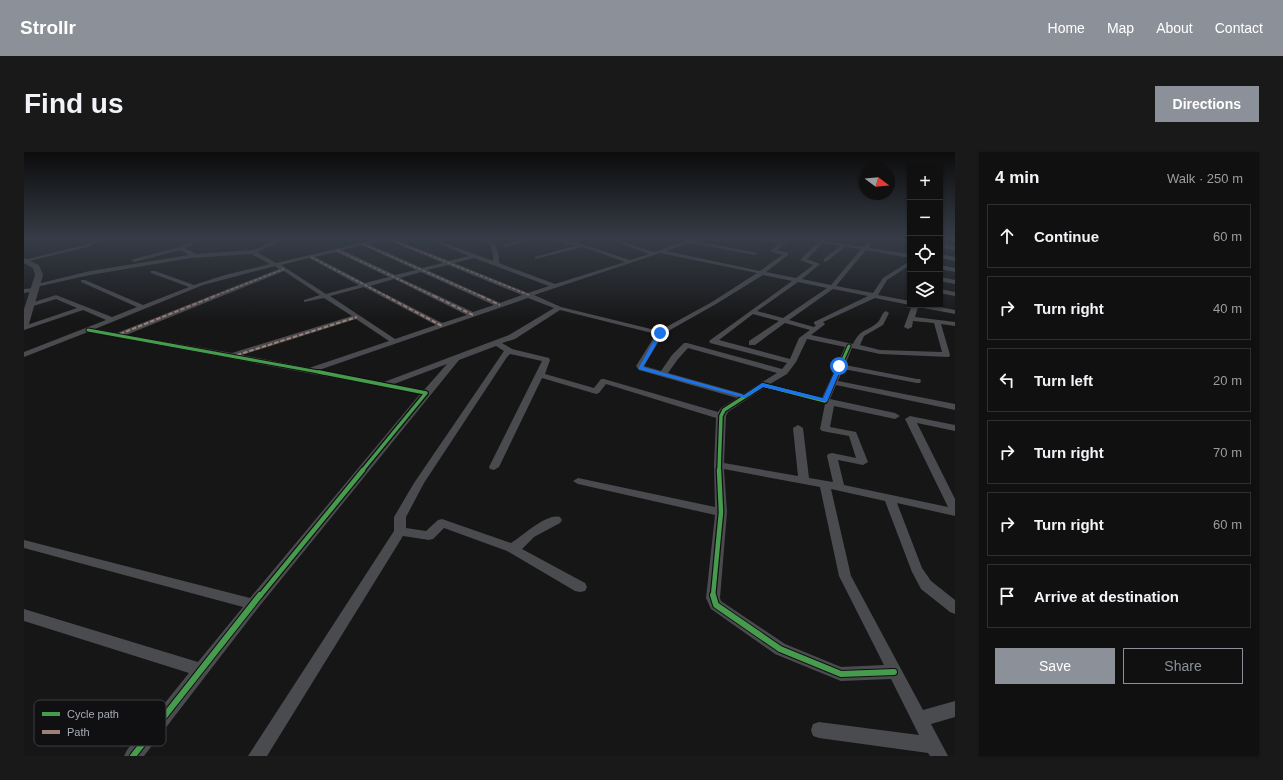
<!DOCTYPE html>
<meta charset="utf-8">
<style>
body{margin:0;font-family:Helvetica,sans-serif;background:#191919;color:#f1f3f6}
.controls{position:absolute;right:12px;top:12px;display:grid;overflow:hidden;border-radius:0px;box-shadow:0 1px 3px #0004}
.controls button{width:36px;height:36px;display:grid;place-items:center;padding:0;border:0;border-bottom:1px solid #303030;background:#101010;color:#f1f3f6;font:20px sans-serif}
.compass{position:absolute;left:835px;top:12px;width:36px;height:36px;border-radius:50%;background:#101010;box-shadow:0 1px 3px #0004;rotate:106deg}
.stop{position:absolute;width:12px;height:12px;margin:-9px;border:3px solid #1a73e8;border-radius:50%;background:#fff}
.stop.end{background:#1a73e8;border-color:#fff;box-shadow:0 1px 4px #0008}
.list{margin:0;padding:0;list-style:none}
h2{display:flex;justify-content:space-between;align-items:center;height:52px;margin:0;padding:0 16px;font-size:17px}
h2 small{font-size:13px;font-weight:400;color:#9c9d9f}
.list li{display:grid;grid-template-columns:26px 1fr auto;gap:12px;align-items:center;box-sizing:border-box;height:64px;margin:0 8px 8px;padding:0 8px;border:1px solid #303030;border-radius:0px}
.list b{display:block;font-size:15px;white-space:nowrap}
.list em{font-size:13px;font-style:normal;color:#9c9d9f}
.actions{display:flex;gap:8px;padding:12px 16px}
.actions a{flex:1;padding:9px 0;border:1px solid #8c9099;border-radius:0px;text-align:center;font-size:14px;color:#8c9099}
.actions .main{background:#8c9099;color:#fff}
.icon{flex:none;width:22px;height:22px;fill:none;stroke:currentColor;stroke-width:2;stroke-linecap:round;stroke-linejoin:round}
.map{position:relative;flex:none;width:931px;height:604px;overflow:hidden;border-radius:0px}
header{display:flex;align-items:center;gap:24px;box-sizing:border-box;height:56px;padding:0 20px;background:#8c9099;color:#fff}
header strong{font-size:19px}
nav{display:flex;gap:22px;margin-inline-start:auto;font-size:14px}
.intro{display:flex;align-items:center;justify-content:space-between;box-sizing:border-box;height:96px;padding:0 24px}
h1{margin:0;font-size:28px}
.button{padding:10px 18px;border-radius:0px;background:#8c9099;color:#fff;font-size:14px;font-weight:700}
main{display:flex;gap:24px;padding:0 24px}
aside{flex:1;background:#101010;border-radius:0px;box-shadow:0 1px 3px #0004}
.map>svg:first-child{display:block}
</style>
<header>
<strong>Strollr</strong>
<nav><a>Home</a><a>Map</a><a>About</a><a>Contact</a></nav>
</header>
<div class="intro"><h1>Find us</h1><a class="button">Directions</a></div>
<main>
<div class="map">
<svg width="931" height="604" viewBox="0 0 931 604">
<rect width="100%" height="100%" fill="#161616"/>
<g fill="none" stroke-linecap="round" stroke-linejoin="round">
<path fill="#4a4b4f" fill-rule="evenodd" d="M76,86H81L64,95L0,110V108L60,93Z
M175,86H181L161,96L172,102L228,98L236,96L250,88L248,86L256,87V89L233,100L252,111L358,86H367L425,109L445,104L401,86H407L469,109V102L466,92L456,86C471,85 475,98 475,111L531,132L601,110L559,95L511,107V105L553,93H544L526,86H532L546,90L553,89L557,92L606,108L625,102L593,90V88L630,100L669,86H675L671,89L734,101L731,103L666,91L642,99L736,119L758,103L746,99L755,92L730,86L758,89L763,86H768L753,98L764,101V103L742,120L772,126L789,113L776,108L794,90L774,86L796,88L798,86H803L801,89L840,95L844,91L847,93L845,96L886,102V106L842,98L812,134L849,141L859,126L886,109V113L863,128L854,143L886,149V153L851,146L799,170L801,172L800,173L787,183L829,192C837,176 841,181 853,171C857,168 857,161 862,159L865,161L859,173L840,184L836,193L856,198L918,200L910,171L889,169L888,175L884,177L880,175L888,153H905L931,158V162L894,155L891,165L931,170V174L917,172L926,203L925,205L856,202L828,196L821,213L893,227H896L897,229L896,231H893L819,217L814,229L931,252V258L812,233L806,247L871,261L876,264L871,267L810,254L806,275L832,280L844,310L839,313L814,308L820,333L924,355L881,267L886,264L931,273V279L893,271L931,347V364L873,351L898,416L907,429L931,448V462L926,460L897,437L888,420L861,349L807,337L827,424L899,558L931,549V565L907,572L924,604H906L904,601L795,586L789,584L787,578L789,572L795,570L895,583L867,527L817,529L812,527L751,502L687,457L682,446L691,363L554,332L549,329L554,326L691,355L690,313L692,266L582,232L575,241L572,242L518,226L475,315L470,318L466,317L465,315L518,209L486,202L483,205L400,331L382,365V376L402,379L414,368L418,367L487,391C499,384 522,361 536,365L538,368L536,371L510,385L498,397L561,431L563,435L561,439L556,440L551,439L483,399L420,376L409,387L405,388L379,384L243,604H224L370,379V365L390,331L480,199L472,194L435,208L234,456L120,604H100L103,598L165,521L0,469V457L174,510L219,455L0,396V388L226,446L396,242L64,180L0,205V200L82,168L59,158L0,178V174L53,156L32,147L6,155L4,154V152L32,143L88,165L113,155L57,130V128H61L119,153L165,135L127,121V119H131L170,133L201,123L246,112L227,102L167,106L66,123L12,135L9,133L66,119L165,103L156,98L110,110L107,108L155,95ZM363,88L419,111L398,116L344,92ZM799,91L816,94L800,107V109L802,110L821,95L837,97L807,133L778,127L796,112L783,107ZM338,93L392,118L371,123L318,98ZM312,100L365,125L341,131L291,105ZM636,101L733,121L688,150L635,179L537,155L510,143ZM285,106L335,133L302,142L257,113ZM450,106L525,134L504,141L430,111ZM424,113L498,143L476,151L403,118ZM251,114L255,117L93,181L71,177L179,133ZM260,119L296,143L280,148V150L300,146L328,164L208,201L102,183ZM397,120L470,153L449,160L376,126ZM739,123L768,129L685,189L686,191L763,211L758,217L663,191H660L648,203L637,219L620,214L639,182L692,152ZM370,127L443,163L418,171L346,134ZM774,130L803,136L759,166L733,159ZM340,135L412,173L371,187L306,144ZM809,137L844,144L790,170V172L792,173L790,175L765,168ZM504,146L530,156L485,183L360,230L295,218ZM536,158L632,182L612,214L615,218L713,246L697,256L694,260L580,227H577L570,236L521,222L526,208L525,206L488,197L478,191L491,187ZM729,162L755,169L725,189V193H731L761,171L786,178L775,186L766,207L695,188ZM332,167L365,189L285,216L218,203ZM783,187L821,195L798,246L746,232L763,222L772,210ZM664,196L753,221L719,242L644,221L654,207ZM423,212L400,238L370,232ZM740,236L801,252L796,277L798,279L825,284L832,306L808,301L804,302L803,304L809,330L785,326L779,276L774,273L769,276L774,324L700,311L702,264L704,260ZM700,317L796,335L815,424L860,513L817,515L761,492L697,449L696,446L703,360Z
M505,86H512L481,95L478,93Z
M916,86L931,87V89L916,88Z
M916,92L931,94V98L916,96Z
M916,102L931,105V109L916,106Z
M916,113L931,116V120L916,117Z
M916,125L931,128V132L916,129Z
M10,136L12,137V139L0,141V137Z
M916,137L931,140V144L916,141Z"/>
<path fill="#49494d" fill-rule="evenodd" d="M0,106L15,113L19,123L5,172L0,175V157L11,123L9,116L0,111Z"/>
<path stroke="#9e8076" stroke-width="1.5" stroke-dasharray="3.5 1.5" stroke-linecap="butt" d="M363,86L505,143
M339,92L459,145
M313,98L412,145
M287,105L364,145
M188,145L260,117"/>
<path stroke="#9e8076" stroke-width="2" stroke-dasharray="4.5 2" stroke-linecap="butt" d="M362,144L418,174
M410,144L449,163
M457,144L476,153
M96,182L191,144
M213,203L333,165"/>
<g stroke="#101012" stroke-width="5">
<path id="cycleway-far3" d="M64,178L300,221
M813,221L825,194"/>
</g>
<g stroke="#101012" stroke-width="6">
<path id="cycleway-far2" d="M295,220L402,241L338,319
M695,319L697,264L700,258L739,233L801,249L813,220"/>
</g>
<g stroke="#101012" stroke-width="7">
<path id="cycleway-far1" d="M236,444L339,318
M689,444L697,360L695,318"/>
</g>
<g stroke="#101012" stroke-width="8">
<path id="cycleway" d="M689,443L692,453L756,497L817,522L870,520
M109,604L236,443"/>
</g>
<use href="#cycleway-far3" stroke="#469c4c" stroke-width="3"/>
<use href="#cycleway-far2" stroke="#469c4c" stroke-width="3.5"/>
<use href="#cycleway-far1" stroke="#469c4c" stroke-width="4.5"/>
<use href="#cycleway" stroke="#469c4c" stroke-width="6"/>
</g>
<linearGradient id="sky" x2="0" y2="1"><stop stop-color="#0c0c0c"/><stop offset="0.51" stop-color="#363c47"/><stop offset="1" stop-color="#363c47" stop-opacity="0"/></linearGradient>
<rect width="931" height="170" fill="url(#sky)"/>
<path fill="#1a73e8" d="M636,180L639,181L619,215L720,243L738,231L799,246L813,214L815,212L818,214L803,250L739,235L721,246L614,217L634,181Z"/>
<rect x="10" y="548" width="132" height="46" rx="6" fill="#101012" stroke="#3d3f44" stroke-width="1"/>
<rect x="18" y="560" width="18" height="4" fill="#469c4c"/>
<rect x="18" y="578" width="18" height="4" fill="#9e8076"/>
<g font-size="11" fill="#a7acb7">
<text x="43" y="566">Cycle path</text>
<text x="43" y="584">Path</text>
</g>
</svg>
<div class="controls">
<button>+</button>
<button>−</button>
<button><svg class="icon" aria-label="locate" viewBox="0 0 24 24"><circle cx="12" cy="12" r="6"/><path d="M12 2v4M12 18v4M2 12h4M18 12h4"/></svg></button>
<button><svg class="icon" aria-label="layers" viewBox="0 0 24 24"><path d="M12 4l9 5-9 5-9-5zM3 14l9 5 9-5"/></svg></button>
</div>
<svg class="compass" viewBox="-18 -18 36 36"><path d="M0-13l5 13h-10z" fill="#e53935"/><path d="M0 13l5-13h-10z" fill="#9c9d9f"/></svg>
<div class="stop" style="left:815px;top:214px"></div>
<div class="stop end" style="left:636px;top:181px"></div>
</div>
<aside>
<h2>4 min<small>Walk · 250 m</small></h2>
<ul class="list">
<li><svg class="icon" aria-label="ahead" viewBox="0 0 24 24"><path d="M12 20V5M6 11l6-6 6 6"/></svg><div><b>Continue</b></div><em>60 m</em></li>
<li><svg class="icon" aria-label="right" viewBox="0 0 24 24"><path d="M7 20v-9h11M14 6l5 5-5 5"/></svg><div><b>Turn right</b></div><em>40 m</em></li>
<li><svg class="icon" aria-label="left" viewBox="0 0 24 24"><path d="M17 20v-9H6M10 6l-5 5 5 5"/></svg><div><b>Turn left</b></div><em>20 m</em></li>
<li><svg class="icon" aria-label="right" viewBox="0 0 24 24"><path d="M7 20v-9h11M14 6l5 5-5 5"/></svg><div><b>Turn right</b></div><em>70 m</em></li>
<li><svg class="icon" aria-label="right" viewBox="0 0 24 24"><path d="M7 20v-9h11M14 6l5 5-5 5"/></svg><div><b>Turn right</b></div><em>60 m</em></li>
<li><svg class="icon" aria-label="arrive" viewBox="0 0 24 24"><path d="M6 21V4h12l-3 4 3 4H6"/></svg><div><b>Arrive at destination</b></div></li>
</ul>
<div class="actions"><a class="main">Save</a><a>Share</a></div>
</aside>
</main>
